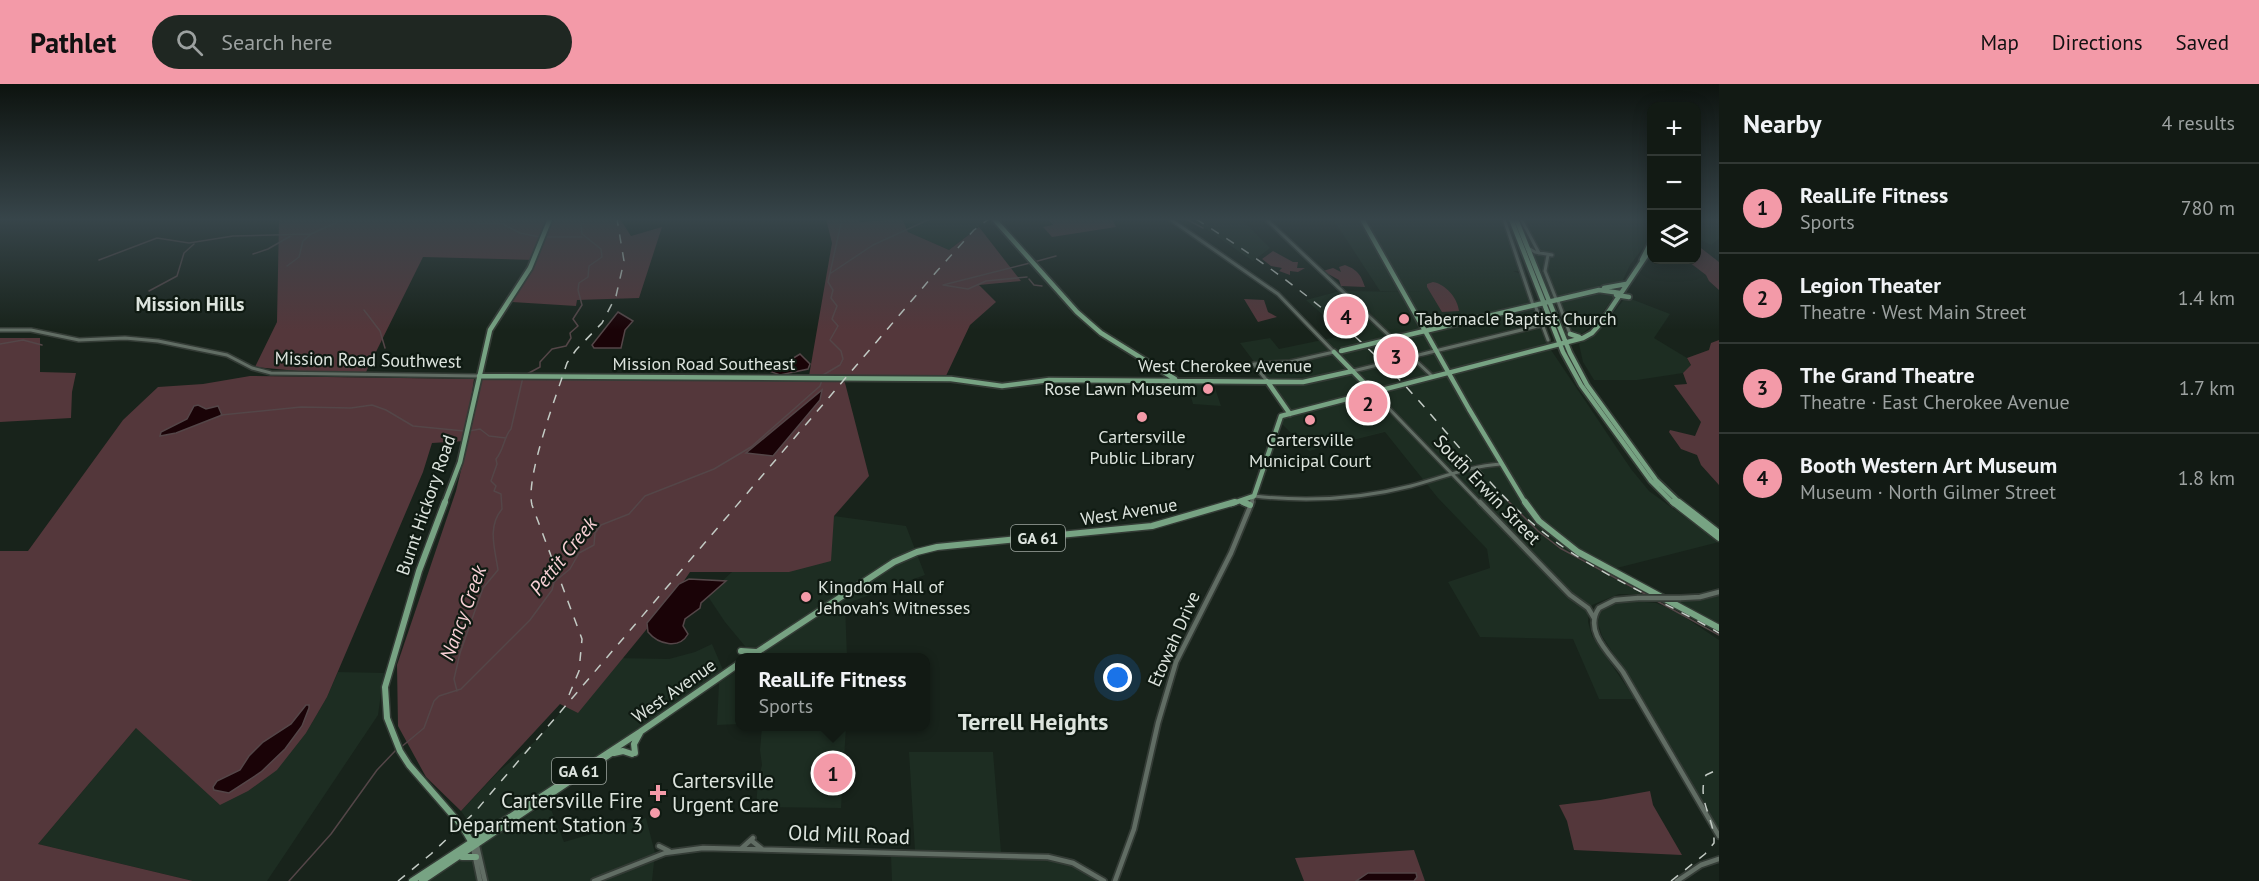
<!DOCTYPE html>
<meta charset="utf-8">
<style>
body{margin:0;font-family:"PT Sans",sans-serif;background:#1f2722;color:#f1f3f6}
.controls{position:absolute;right:18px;top:18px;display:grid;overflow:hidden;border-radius:12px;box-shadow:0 3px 15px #0003}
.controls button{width:54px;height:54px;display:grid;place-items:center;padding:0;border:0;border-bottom:2px solid #313834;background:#121a14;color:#f1f3f6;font:30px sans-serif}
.you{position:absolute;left:1118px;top:594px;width:21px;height:21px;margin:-15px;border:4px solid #fff;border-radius:50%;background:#1a73e8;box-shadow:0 0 0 9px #1a73e833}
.badge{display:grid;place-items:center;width:39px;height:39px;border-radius:50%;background:#f39aa8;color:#111;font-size:20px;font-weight:700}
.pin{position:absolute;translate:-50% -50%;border:3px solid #fff;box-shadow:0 2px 6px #0006}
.popup{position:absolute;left:735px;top:569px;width:195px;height:78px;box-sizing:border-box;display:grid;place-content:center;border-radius:12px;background:#121a14;filter:drop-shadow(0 2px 4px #0005);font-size:20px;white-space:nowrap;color:#9ca1a0}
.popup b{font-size:22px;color:#f1f3f6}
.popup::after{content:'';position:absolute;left:50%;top:100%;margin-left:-12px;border:12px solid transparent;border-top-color:#121a14}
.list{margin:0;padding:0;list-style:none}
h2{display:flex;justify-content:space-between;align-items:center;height:78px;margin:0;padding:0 24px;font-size:26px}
h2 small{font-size:20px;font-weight:400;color:#9ca1a0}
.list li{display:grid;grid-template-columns:39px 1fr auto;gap:18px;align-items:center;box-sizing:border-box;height:90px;padding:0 24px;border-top:2px solid #313834}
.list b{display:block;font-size:22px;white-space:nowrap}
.list p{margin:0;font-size:20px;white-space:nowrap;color:#9ca1a0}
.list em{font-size:20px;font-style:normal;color:#9ca1a0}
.icon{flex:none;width:33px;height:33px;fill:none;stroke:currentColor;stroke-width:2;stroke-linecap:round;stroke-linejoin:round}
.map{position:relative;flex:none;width:1719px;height:797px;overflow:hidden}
header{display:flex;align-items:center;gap:36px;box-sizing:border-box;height:84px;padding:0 30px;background:#f39aa8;color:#111}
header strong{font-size:28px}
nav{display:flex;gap:33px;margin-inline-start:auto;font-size:21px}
.search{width:420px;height:54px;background:#1f2722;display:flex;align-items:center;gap:15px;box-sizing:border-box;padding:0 21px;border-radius:33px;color:#9ca1a0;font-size:22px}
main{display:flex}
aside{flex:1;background:#121a14}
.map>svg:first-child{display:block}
</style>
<header>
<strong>Pathlet</strong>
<div class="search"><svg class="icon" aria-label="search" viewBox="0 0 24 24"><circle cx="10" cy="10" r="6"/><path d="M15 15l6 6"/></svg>Search here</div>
<nav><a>Map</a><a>Directions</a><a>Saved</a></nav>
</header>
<main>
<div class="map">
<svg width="1719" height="797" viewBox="0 0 1719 797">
<rect width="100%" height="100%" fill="#18231b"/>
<path fill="#1d2d22" d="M902,135H988L949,166L908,148Z
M1186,135H1241L1270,164L1253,177L1199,140Z
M1333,135H1408L1411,138L1435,135H1502L1511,161L1509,162H1512L1520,187H1513L1521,190L1529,219L1478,231L1534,224L1551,266L1631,385L1649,407L1719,458L1609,486L1656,511L1619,510L1592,521L1589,528L1588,538L1592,552L1635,615H1599L1573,555L1480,553L1448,498L1490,484L1487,465L1438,414L1385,348L1309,367L1281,339L1287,328L1270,299L1240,259L1270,254L1279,265L1346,251L1306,216L1340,207L1423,208L1380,207Z
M1518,135L1563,139L1567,135H1651V153L1630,181L1622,198L1552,213L1549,212Z
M1701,135H1719V155L1711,161L1697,154V136Z
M1620,203L1596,238L1583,249L1572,251L1559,217L1599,206Z
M1626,213L1670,230L1654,254L1687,274L1691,282L1683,289L1637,296H1594L1583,278L1579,260L1597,249Z
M1187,298H1213L1221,322L1193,320Z
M834,432L906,442L925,491L845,520L847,573H754L725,538L707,511L732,488H789Z
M1719,512V544L1676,518L1703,516Z
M1613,515L1656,519L1674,526L1719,556V746L1631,597L1602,552L1598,539L1600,529Z
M712,560L723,586L593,675L481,748L475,747L461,727L498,688L538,655L609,571L614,574L669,575L695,568Z
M740,585V640L717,641L719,599Z
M338,588L384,589L378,631L267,797H193L38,760L136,644L306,649L327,613Z
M762,643H846L841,724L756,723L758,697L762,681L760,666Z
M909,668H993L1001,768L915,767Z
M548,718L564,758L646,734L655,769L652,797H427Z
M891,772L982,776L1049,775L1070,781L1098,797H892Z"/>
<path fill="#54373b" d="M279,135H620L631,152L662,143L639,214L577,216L576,222L512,218L534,176L423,173L366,288H309L255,283L277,238Z
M826,135H859L860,138L902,135L908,148L949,166L979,143L1021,197L979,201L996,218L970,241L945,294L809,292L832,159Z
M1048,135H1112L1116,143L1052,153L1043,143L1053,141Z
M1697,161L1719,178V206L1709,197L1706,191L1689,178L1688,176H1696Z
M1273,167L1293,178H1298L1297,184H1305L1298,188L1290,187V191L1279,187L1282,184L1271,182L1262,175Z
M1345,181C1358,186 1361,191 1365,203L1341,202L1339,196L1323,187L1333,184L1341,188L1339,183Z
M1433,198C1446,200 1458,215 1459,227L1442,228L1427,203V200Z
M1244,215L1264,216L1268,228L1277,233L1258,238Z
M0,254H40V288L76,289L72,308L71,334L0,338Z
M1719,256V401L1701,381L1697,371L1681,365L1669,348L1670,346L1695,352L1701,338L1674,301L1687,300L1683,289L1691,281L1687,274L1709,266L1711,259Z
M250,292L474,295L465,357L432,359L423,388L327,613L306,649L277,686L248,707L220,721L136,644L38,760L193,797H0V467H28L123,336L158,303L203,300Z
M479,292L692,296L844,295L869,392L834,432L831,477L789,488H690L673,513L578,629L560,620L461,727L426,693L398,642L397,581L456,407L474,332Z
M1650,707L1653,721L1682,771L1574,766L1567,737L1559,721L1600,716Z
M1414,766L1425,797H1304L1295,774Z"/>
<path fill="#1a0307" stroke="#544648" stroke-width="1.5" d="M618,228L633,237L625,246L621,264H594L592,261Z
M800,270L810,280L808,285L780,291L769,287L768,283L787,278Z
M822,306L820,316L773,372L746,369Z
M198,321L206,325L218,322L222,331L176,349L160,352L161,348L187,335L194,322Z
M689,495L726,497L701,519L700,524L685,535L683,542L688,550C679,566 658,560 648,548L647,539L679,500Z
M306,621H309V624L302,642L285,665L261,688L229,709L214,706L213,703L217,697L240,686L249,672L263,658L291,640Z
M1368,789H1416L1417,793L1414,797H1356Z"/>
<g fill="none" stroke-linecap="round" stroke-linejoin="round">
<path stroke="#544648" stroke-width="1.5" d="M475,135L478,139H501L520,149L540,153
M1186,135L1203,144
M545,153H582
M253,170L268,165L294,150
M99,176L157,154L189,159L233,152L311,150L344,135
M1034,178L1056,172
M287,182L299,173L303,157L311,150
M831,189L873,161L930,135
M1027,193L986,197L968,205L943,201L1030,179
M1029,195L1034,201L1042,202
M149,207L177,192L184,169L194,160
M364,226L380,247L385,264
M0,260L23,256L42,261
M527,290L540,283V278L552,265L566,262L571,254L570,249L578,242L573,235L582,221L578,206L579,199L588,193L589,182L602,173L601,165L582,150L581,141L587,135
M823,291L840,281L843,275L841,267L830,256L838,242L832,235L837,222L831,214L833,206L828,198L842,135
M221,331L301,323L351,324L372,321L386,326L413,342L464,347
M469,347L480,345L489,352L506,354
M1504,413L1538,447L1560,464L1647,511
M1657,517L1719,551
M457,607L454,595L460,569L483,504L498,486C495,465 487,443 502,425L501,410L494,407L496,402L491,397L497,380L496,375C504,366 504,352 511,345L523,293
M400,664L424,644L434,617L439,612L461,605L530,536L552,506L554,498L570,485L579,469L594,461L595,449L601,441L629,430L645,412L714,385L751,363L820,302L822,296
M289,797L331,750L377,686L396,666"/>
<g stroke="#343c36" stroke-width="6">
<path id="minor-far1" d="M1170,135L1278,210L1334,268
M1266,135L1432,292
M1504,135L1533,221
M1521,135L1539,169
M1528,164L1535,168L1552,171
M1548,171L1545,187L1556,215
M1558,217L1570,250
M1535,221L1548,256
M0,246H31L79,256L125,254L158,257L227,271L252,284L271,289L479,292
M1254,280L1290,278L1334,268
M1254,280L1267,297
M1353,287L1542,241
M1373,308L1481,420
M1251,420L1254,412C1306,418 1360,415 1411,402C1441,394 1470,382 1501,380"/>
</g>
<g stroke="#343c36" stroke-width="8">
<path id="minor" d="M1480,418L1570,511L1588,524L1594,534
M1638,514L1615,516L1599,524C1583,547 1610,570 1623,588L1719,752
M1680,514L1700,513L1719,508
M752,757L762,765
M477,762L485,797
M659,762L669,767
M473,763L480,797
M742,764L753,754
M594,797L665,769L703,764L1048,773L1073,779L1104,797
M1115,797L1134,745L1158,639L1176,578L1231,469L1252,418
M1677,797L1701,781L1719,775"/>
</g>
<g stroke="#343c36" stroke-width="8">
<path id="major-far1" d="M994,135L1077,228L1101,249L1175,295
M1362,135L1469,325L1526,420
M1511,135L1563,268L1581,301L1651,397L1674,420
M1516,135L1570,269L1587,301L1656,396L1681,420
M1642,176L1652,156
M1604,204L1626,200
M1616,211L1629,213
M1570,250L1579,253
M1395,254L1599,206L1620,209
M1334,268L1373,308
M479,292L951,295L1002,302L1049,296L1303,298L1353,287
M1267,297L1290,330
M1240,417L1246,420
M444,420L460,378L490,246L530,184L550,135
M1231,420L1254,412L1281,332L1583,254L1592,249L1601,239L1652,163"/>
</g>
<g stroke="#343c36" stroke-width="9">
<path id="major" d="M445,418L419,487L385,603L387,634L400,667L409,681L462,742L472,759
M1243,418L1250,421
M1525,418L1539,437L1578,468L1719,544
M1673,418L1719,454
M1679,418L1719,449
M741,567L756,568
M748,574L894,478L917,468L937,463L1152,442L1235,418
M614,669L623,667L632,670
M635,669L634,660L640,649
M462,773H476
M412,797L640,648L740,579
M422,797L616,666"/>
</g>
<use href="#minor-far1" stroke="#616d64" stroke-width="3"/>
<use href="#minor" stroke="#616d64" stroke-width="4.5"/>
<use href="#major-far1" stroke="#77a383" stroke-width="4.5"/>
<use href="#major" stroke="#77a383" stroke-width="6"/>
<path stroke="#c3cbc5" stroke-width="1.5" stroke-dasharray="9 9" stroke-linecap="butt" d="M1196,135C1268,180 1336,230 1396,292C1444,342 1485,400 1538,444C1592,489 1659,514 1719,549
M569,611L579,587L582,555L532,421C525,393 557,310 567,279L576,266L602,239L616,212L624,177L617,135
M398,797L431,770L474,729L937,187L974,146L989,135
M1671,797L1705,770L1714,759C1715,734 1696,716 1706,691L1719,685"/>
<g stroke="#343c36" stroke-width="8" stroke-linecap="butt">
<path id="minor-bridge" d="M1638,514H1680"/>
</g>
<g stroke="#343c36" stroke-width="8" stroke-linecap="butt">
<path id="major-bridge" d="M1341,267L1395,254"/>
</g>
<use href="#minor-bridge" stroke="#616d64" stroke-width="4.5"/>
<use href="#major-bridge" stroke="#77a383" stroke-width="4.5"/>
</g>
<linearGradient id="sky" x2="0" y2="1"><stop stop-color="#0d130f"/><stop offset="0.55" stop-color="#37454a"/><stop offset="1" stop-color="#37454a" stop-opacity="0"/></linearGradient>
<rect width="1719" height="246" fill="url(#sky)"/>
<g fill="#f39aa8" stroke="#0f1a12" stroke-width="2">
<circle cx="1404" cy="235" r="6"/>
<circle cx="1208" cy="305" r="6"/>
<circle cx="1142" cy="333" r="6"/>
<circle cx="1310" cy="336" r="6"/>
<circle cx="806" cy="513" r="6"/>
<path d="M655 700h6v6h6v6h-6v6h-6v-6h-6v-6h6z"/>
<circle cx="655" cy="729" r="6"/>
</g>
<g text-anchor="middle" stroke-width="4.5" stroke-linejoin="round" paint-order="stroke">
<g fill="#0f1a12" stroke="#9fa7a1" stroke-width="1.5">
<rect x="1011" y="441" width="54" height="26" rx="4.5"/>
<rect x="552" y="674" width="54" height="26" rx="4.5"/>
</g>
<g font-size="16" font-weight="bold" fill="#dde4de">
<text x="1038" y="460">GA 61</text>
<text x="579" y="693">GA 61</text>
</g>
<g font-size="18" fill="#dde4de" stroke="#0f1a12" text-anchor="start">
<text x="1416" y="241">Tabernacle Baptist Church</text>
<text x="1196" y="311" text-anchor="end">Rose Lawn Museum</text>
<text x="1142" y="359" text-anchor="middle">Cartersville<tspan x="1142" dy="21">Public Library</tspan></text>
<text x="1310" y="362" text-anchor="middle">Cartersville<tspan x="1310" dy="21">Municipal Court</tspan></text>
<text x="818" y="509">Kingdom Hall of<tspan x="818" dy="21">Jehovah’s Witnesses</tspan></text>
</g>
<g font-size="18" fill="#dde4de" stroke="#0f1a12">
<text transform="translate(368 276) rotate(1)" y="6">Mission Road Southwest</text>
<text x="704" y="286">Mission Road Southeast</text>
<text x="1225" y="288">West Cherokee Avenue</text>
<text transform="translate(1487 406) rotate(46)" y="6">South Erwin Street</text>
<text transform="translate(426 421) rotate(-71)" y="6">Burnt Hickory Road</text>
<text transform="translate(1129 428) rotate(-9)" y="6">West Avenue</text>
<text transform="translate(1174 555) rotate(-66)" y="6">Etowah Drive</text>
<text transform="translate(674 607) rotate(-35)" y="6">West Avenue</text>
</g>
<g font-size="20" font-weight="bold" fill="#dde4de" stroke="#0f1a12">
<text x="190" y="227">Mission Hills</text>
</g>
<g font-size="20" font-style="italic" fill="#f8d0d5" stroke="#0f1a12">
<text transform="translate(563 472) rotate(-51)" y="7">Pettit Creek</text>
<text transform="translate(463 529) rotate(-70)" y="7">Nancy Creek</text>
</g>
<g font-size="21" fill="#dde4de" stroke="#0f1a12" text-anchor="start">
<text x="672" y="704">Cartersville<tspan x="672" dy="24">Urgent Care</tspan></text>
<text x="643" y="724" text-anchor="end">Cartersville Fire<tspan x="643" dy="24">Department Station 3</tspan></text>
</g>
<g font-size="21" fill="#dde4de" stroke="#0f1a12">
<text transform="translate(849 751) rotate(2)" y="7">Old Mill Road</text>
</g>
<g font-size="24" font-weight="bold" fill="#dde4de" stroke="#0f1a12">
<text x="1033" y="646">Terrell Heights</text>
</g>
</g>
</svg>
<div class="controls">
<button>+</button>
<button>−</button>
<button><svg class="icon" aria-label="layers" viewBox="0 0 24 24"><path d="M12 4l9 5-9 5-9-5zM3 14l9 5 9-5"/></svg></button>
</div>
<div class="you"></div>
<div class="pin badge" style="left:833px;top:689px">1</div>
<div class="popup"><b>RealLife Fitness</b>Sports</div>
<div class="pin badge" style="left:1368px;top:319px">2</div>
<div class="pin badge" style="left:1396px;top:272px">3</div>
<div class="pin badge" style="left:1346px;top:232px">4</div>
</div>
<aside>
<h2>Nearby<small>4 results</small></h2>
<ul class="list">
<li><span class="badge">1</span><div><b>RealLife Fitness</b><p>Sports</p></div><em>780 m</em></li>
<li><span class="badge">2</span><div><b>Legion Theater</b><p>Theatre · West Main Street</p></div><em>1.4 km</em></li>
<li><span class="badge">3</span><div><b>The Grand Theatre</b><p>Theatre · East Cherokee Avenue</p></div><em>1.7 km</em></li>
<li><span class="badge">4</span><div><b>Booth Western Art Museum</b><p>Museum · North Gilmer Street</p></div><em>1.8 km</em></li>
</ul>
</aside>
</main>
